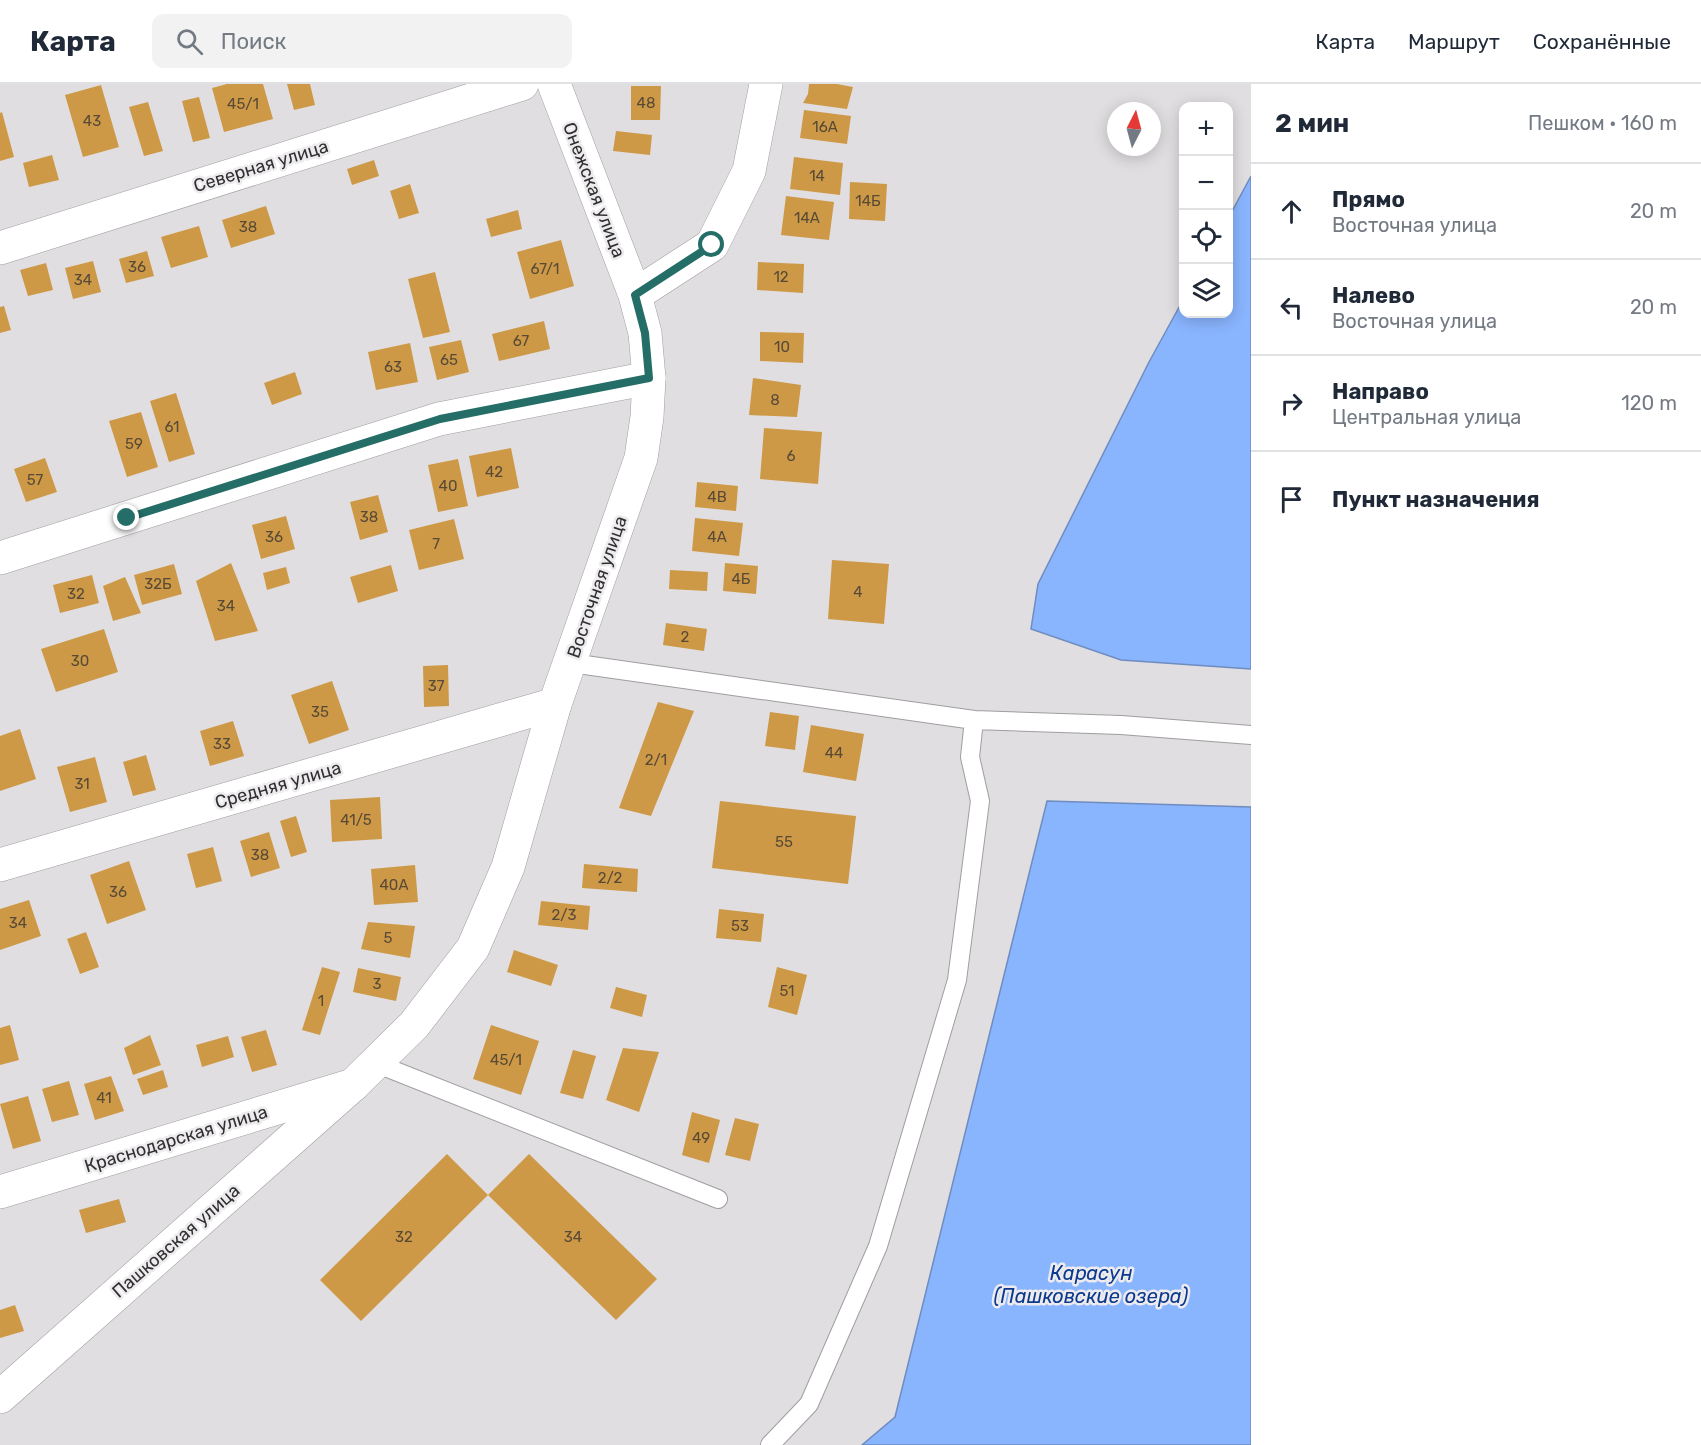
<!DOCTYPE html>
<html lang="ru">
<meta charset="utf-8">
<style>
body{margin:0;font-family:Rubik,sans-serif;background:#f2f2f3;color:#1f2937}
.controls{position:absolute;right:18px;top:18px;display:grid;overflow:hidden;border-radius:12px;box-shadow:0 3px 15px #0003}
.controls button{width:54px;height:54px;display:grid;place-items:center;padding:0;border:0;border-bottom:2px solid #e0e1e3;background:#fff;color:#1f2937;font:30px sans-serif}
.compass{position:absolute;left:1107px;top:18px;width:54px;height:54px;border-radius:50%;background:#fff;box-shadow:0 3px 15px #0003;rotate:6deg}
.stop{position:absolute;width:18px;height:18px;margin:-14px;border:4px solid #256e68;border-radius:50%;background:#fff}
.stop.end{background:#256e68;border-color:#fff;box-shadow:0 2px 6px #0008}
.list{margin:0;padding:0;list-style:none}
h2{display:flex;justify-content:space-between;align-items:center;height:78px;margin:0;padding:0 24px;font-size:26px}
h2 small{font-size:20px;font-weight:400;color:#747a83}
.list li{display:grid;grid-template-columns:39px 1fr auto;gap:18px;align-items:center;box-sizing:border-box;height:96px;padding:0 24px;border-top:2px solid #e0e1e3}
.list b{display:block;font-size:22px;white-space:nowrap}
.list p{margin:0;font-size:20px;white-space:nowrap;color:#747a83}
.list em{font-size:20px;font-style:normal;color:#747a83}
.icon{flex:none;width:33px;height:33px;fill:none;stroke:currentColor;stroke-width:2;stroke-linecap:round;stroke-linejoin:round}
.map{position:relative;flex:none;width:1251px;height:1361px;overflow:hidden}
header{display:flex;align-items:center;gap:36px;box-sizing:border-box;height:84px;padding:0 30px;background:#fff;border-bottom:2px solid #e0e1e3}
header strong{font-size:28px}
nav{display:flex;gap:33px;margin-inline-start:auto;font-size:21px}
.search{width:420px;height:54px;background:#f2f2f3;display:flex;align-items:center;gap:15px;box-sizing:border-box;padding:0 21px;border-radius:12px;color:#747a83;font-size:22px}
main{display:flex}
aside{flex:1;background:#fff}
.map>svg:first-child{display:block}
</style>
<header>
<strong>Карта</strong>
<div class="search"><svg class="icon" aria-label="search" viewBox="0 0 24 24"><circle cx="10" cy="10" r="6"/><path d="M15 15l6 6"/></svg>Поиск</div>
<nav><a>Карта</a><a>Маршрут</a><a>Сохранённые</a></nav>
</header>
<main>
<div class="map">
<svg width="1251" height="1361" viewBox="0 0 1251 1361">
<rect width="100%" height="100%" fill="#e0dee1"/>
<path fill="#89b4fe" stroke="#6f8cc0" stroke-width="1.5" d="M1251,92V585L1121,576L1031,545L1038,500L1149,278L1183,216L1184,230H1228L1229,133Z
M1047,717L1251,723V1361H862L895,1333Z"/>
<path fill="#cd9946" d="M227,0H263L273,35L224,48L212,4Z
M287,0H310L315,21L294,26Z
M809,0H837L853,3L847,25L803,19L808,10Z
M101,1L119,63L83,73L65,11Z
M631,2H661L660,36H631Z
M199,13L210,54L193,58L182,17Z
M148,18L163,67L144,72L129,23Z
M804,26L851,32L847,60L800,54Z
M2,28L14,73L0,77V29Z
M616,47L652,51L650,71L613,67Z
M52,71L59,96L29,103L23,79Z
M794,73L843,79L840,111L790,105Z
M374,76L379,92L352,101L347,85Z
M850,98L887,100L885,137L849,135Z
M410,100L419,129L399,135L390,107Z
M786,112L834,118L829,156L781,151Z
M266,122L275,150L231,164L222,136Z
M518,126L522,145L491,153L486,135Z
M199,142L208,173L171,184L161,153Z
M561,156L574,202L530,215L517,168Z
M147,167L154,192L126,199L119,175Z
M93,177L101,208L73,215L65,184Z
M758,178L804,180L803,209L757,206Z
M46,179L53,206L28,212L20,186Z
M435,188L450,248L423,254L408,195Z
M4,222L11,246L0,249V223Z
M544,237L550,265L499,277L492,250Z
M760,248L804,249L803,279L760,277Z
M461,256L469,288L437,296L429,263Z
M410,259L418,298L376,306L368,268Z
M295,288L302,310L272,321L264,299Z
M753,294L801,301L797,333L749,331Z
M176,309L195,370L169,378L150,317Z
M141,328L158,383L127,393L109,337Z
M764,344L822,348L818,400L760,395Z
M511,364L519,404L477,413L469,372Z
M45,374L57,408L26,418L14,385Z
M458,375L468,422L438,428L428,381Z
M697,398L738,402L736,427L695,423Z
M378,411L388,448L360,456L350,418Z
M286,432L295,465L261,475L252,441Z
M695,434L743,439L739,472L692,467Z
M454,435L464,475L419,486L409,446Z
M832,476L889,480L884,540L828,535Z
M231,479L258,547L215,557L196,497Z
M725,479L758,482L756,510L723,507Z
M174,480L182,510L142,521L134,491Z
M391,481L398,507L358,519L350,493Z
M286,483L290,499L267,506L263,489Z
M670,486L708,488L707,507L669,505Z
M92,491L99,519L60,529L53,501Z
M125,493L141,529L113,537L103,502Z
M666,539L707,545L704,567L663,561Z
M104,545L118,588L56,608L41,565Z
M448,581L449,622L424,623L423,582Z
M332,597L349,646L309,660L291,611Z
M658,618L694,627L651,732L619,724Z
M770,628L799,632L795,666L765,662Z
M233,637L244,672L210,682L200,647Z
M811,641L864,650L856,697L803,688Z
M20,645L36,695L0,707V652Z
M146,671L156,706L133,712L123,678Z
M95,673L107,718L70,728L57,683Z
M380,713L382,755L332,758L330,716Z
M720,717L856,732L848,800L712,784Z
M296,732L307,768L291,773L280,737Z
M269,748L280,784L251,793L240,757Z
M213,763L222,797L196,804L187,770Z
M129,777L146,826L107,840L90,791Z
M584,780L638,785L637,808L582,804Z
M415,781L418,818L374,821L371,785Z
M29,816L41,852L0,866V825Z
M541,817L590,822L588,846L538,841Z
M719,825L764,830L761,858L716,854Z
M368,838L415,842L410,874L361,865Z
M86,848L99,883L80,890L67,855Z
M514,866L558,881L551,902L507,888Z
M322,883L340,888L320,951L302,946Z
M777,883L807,891L797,931L768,923Z
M358,884L401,893L396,917L353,908Z
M616,903L647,911L642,933L610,924Z
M10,941L19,976L0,981V944Z
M491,941L539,957L521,1011L473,995Z
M266,946L277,981L252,988L241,953Z
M150,951L161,981L133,991L124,964Z
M228,952L234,973L202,983L196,961Z
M623,964L659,968L639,1028L606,1016Z
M573,966L596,972L583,1015L560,1009Z
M163,986L168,1003L143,1011L137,995Z
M111,992L124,1027L95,1036L84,1000Z
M69,997L79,1031L52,1038L42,1005Z
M28,1012L41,1057L13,1065L0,1020Z
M692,1028L720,1036L709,1079L682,1071Z
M735,1034L759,1040L750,1077L725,1071Z
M447,1070L488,1111L361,1237L320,1196Z
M529,1070L657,1195L616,1236L488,1111Z
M119,1115L126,1138L86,1149L79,1126Z
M15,1221L24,1247L0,1254V1226Z"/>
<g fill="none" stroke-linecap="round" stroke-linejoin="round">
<g stroke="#9f9da0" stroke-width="20">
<path id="lane" d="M571,579L974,636L1121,641L1251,651
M375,979L718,1115
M770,1361L809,1320L878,1162L957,896L980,717L970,673L974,636"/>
</g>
<g stroke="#9f9da0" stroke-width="34">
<path id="street" d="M0,164L522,0
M635,211L712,161L749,87L766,0
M0,474L439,335L649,294
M0,781L555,620
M0,1108L353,1001"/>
</g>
<g stroke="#9f9da0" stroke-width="34">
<path id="secondary" d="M0,1313L353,1001L414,941L473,864L508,783L555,620L641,374L647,333L649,294L645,249L635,211L554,0"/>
</g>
<use href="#lane" stroke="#fff" stroke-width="18"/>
<use href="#street" stroke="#fff" stroke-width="33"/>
<use href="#secondary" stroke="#fff" stroke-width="33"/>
</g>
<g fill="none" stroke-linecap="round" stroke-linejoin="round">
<path stroke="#256e68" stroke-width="8" d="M127,434L440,335L649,294L645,249L635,211L712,161"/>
</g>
<g text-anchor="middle" stroke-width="5" stroke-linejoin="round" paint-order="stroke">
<g font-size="15" fill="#584a36">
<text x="646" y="24">48</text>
<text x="243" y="25">45/1</text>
<text x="92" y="42">43</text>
<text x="825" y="48">16А</text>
<text x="817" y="97">14</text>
<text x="868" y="122">14Б</text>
<text x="807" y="139">14А</text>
<text x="248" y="148">38</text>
<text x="137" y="188">36</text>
<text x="545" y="190">67/1</text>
<text x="781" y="198">12</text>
<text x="83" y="201">34</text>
<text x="521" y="262">67</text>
<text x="782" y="268">10</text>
<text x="449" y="281">65</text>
<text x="393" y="288">63</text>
<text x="775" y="321">8</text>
<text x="172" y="348">61</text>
<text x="134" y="365">59</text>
<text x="791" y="377">6</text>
<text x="494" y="393">42</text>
<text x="35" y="401">57</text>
<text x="448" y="407">40</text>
<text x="717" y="418">4В</text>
<text x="369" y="438">38</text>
<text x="274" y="458">36</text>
<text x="717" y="458">4А</text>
<text x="436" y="465">7</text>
<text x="741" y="500">4Б</text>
<text x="158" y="505">32Б</text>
<text x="858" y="513">4</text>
<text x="76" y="515">32</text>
<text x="226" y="527">34</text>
<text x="685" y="558">2</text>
<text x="80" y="582">30</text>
<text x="436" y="607">37</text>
<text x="320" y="633">35</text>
<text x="222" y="665">33</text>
<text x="834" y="674">44</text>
<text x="656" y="681">2/1</text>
<text x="82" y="705">31</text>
<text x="356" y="741">41/5</text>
<text x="784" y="763">55</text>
<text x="260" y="776">38</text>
<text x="610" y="799">2/2</text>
<text x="394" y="806">40А</text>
<text x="118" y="813">36</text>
<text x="564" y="836">2/3</text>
<text x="18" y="844">34</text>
<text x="740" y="847">53</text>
<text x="388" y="859">5</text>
<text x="377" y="905">3</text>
<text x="787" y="912">51</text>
<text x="321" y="922">1</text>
<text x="506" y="981">45/1</text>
<text x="104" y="1019">41</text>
<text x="701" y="1059">49</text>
<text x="404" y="1158">32</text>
<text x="573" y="1158">34</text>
</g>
<g font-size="18" fill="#313031" stroke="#edebee">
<text transform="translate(261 82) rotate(-17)" y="6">Северная улица</text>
<text transform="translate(594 106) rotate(69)" y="6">Онежская улица</text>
<text transform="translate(597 503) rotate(-71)" y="6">Восточная улица</text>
<text transform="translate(278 701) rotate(-16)" y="6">Средняя улица</text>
<text transform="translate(176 1055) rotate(-17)" y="6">Краснодарская улица</text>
<text transform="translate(176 1157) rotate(-41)" y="6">Пашковская улица</text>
</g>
<g font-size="20" font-style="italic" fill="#0a398d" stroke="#edebee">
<text x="1091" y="1196">Карасун<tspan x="1091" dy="23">(Пашковские озера)</tspan></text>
</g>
</g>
</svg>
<div class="controls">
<button>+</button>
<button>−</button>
<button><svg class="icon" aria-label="locate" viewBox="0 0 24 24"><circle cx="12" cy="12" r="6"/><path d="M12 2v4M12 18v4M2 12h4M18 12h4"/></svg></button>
<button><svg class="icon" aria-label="layers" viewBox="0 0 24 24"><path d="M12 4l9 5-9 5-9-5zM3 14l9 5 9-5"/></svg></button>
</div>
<svg class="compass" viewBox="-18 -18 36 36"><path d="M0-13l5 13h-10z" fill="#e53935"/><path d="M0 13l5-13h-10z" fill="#747a83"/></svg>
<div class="stop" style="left:712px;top:161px"></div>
<div class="stop end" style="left:127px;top:434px"></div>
</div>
<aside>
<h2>2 мин<small>Пешком · 160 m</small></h2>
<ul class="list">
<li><svg class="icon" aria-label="ahead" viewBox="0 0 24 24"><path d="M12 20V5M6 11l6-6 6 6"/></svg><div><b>Прямо</b><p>Восточная улица</p></div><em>20 m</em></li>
<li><svg class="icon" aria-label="left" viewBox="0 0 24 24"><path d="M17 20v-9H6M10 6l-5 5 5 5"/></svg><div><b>Налево</b><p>Восточная улица</p></div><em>20 m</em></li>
<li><svg class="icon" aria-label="right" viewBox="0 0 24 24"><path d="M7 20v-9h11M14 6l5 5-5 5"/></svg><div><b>Направо</b><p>Центральная улица</p></div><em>120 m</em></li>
<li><svg class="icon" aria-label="arrive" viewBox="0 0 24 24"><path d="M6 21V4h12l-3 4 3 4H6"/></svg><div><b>Пункт назначения</b></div></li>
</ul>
</aside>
</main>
